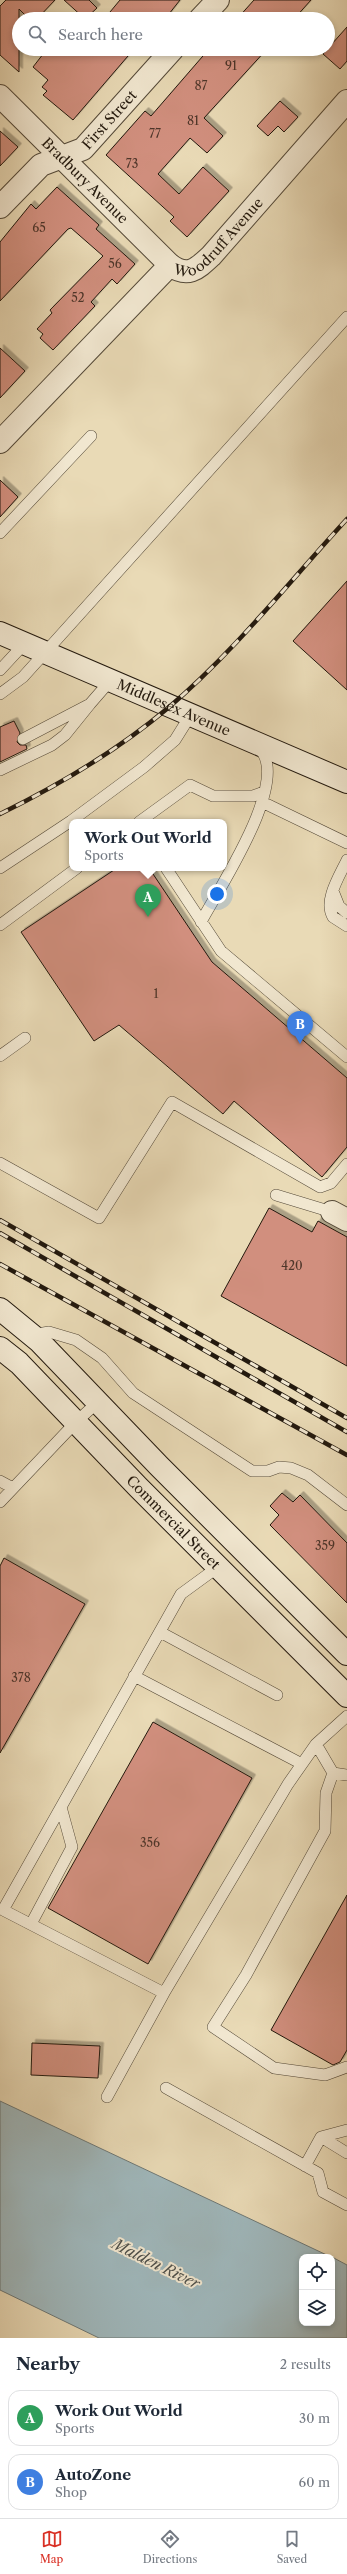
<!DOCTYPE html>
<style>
body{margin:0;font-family:"Libre Caslon Text",serif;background:#f2f2f3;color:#1f2937}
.controls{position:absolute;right:12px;bottom:12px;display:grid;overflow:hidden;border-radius:8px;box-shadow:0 2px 6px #0003}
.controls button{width:36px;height:36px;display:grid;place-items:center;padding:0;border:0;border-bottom:1px solid #e0e1e3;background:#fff;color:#1f2937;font:20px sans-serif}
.you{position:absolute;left:217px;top:894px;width:14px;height:14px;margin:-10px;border:3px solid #fff;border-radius:50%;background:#1a73e8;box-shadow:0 0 0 6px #1a73e833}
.badge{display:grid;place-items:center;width:26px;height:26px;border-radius:50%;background:#d93025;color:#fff;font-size:13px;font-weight:700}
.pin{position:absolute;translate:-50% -33px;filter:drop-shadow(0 1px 2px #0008)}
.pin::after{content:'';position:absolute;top:21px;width:14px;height:12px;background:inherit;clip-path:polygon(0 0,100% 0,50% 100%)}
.popup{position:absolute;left:69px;top:819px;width:158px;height:52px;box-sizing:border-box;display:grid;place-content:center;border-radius:8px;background:#fff;filter:drop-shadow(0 1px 3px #0005);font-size:13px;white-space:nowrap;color:#747a83}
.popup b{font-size:15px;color:#1f2937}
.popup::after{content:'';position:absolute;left:50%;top:100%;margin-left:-8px;border:8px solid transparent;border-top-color:#fff}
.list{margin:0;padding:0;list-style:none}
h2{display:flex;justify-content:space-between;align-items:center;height:52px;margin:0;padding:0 16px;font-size:17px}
h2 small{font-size:13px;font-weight:400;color:#747a83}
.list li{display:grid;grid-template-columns:26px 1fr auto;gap:12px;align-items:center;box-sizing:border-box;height:56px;margin:0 8px 8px;padding:0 8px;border:1px solid #e0e1e3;border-radius:12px}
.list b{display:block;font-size:15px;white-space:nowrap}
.list p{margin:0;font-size:13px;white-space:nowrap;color:#747a83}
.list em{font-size:13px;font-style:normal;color:#747a83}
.icon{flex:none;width:22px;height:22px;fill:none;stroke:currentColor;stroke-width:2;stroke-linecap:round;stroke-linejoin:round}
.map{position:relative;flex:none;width:347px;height:2338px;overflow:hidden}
.search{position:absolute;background:#fff;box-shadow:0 2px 6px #0003;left:12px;right:12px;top:12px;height:44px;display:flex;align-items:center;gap:10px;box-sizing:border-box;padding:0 14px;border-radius:22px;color:#747a83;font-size:15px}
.sheet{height:180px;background:#fff}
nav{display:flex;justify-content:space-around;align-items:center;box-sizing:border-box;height:56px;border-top:1px solid #e0e1e3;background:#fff;font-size:11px;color:#747a83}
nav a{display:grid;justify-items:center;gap:2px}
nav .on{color:#d93025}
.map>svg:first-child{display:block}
</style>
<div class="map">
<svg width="347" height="2338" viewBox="0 0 347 2338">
<defs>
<filter id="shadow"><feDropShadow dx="3.5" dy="-3.5" stdDeviation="0" flood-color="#0004"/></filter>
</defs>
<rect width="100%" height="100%" fill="#e9dab6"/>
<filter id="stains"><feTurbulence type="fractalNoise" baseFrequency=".005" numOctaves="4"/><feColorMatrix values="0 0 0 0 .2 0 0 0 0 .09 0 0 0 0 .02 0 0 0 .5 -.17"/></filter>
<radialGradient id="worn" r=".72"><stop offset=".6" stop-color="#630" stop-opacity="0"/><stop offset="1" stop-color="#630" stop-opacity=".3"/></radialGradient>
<path fill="#9fb7bb" stroke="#6d7876" d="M0,2101L331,2257H302V2323H332V2257L347,2265V2338H99L0,2290Z"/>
<path fill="#d18f7e" stroke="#23190e" filter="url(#shadow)" d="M6,0H55L37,19H29L19,9V72L0,55V6Z
M64,0H89L97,8L85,19Z
M120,0H180L165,19H118L110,12Z
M254,0H311L294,19H237Z
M347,27V61L340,69L323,54Z
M47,49H134L73,120L43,95L47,91L42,87L48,80L33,67Z
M209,49H267L204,118L223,136L207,153L190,138L158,174L179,194L203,167L229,191L187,237L170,221L174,217L106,155L145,111L151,116Z
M280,101L298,117L284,132L278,126L268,136L257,126Z
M0,131L18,147L0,166Z
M57,187L99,225L96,229L135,264L117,284L112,279L91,302L95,306L53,350L40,338L43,334L37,329L52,313L50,310L103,256L71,228L68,229L0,301V242L31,204L36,209Z
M0,348L25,371L0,398Z
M0,480L18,497L0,517Z
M347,581V690L293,641Z
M14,721L20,733L17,742L20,745H26L27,749L0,762V727Z
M117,868H149L212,962L347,1078V1147L322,1177L234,1101L223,1114L119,1025L94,1041L21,932Z
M269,1208L312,1232L318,1221L347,1237V1366L221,1296Z
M282,1493L293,1502L300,1495L347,1543V1603L270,1525L279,1515L270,1506Z
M4,1558L85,1604L0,1753V1566Z
M153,1722L252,1778L148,1964L48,1908Z
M347,1895V2050L340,2062L333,2065L271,2030Z
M32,2043L100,2046L98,2078L31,2075Z"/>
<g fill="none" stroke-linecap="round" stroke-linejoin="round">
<g stroke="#544938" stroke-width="12">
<path id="service" d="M0,533L91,436
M0,670L25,643
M0,694L23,677L347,317
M23,739L90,704L110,681
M0,770L52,745L65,735L90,704
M262,802L347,843
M139,822L190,785L213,796H253L264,792
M347,860C340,875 323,901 333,917L347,926
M0,868L71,821L144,767L175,740L190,716
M166,868L221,951L347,1057
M333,891L339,906L347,913
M201,922C219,888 292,780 259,748
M0,925L77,868
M0,1056L25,1038
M0,1163L99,1218L172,1102L320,1187L331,1183L347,1164
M276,1195L332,1212
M32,1335L49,1332L76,1340L102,1358L133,1393L252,1471H268L279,1467L291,1468L308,1475L347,1505
M0,1481L13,1488
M0,1502L76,1422L98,1402
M218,1567L181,1594L3,1910L164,1993L288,1784L316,1744L347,1716
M160,1632L277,1695
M134,1676L302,1764
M316,1744L333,1773L326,1793L325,1831L246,1975L213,2027L274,2068L325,2075L347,2067
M333,1773L347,1775
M31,1924L72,1847L61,1807
M166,2088L318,2173L323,2192L347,2205
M107,2097L164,1993
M347,2130L321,2137L347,2153
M305,2166L321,2137"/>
</g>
<g stroke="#544938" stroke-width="24">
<g id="minor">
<path d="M200,19L218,0"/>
<path id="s1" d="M0,96L170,265"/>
<path id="s2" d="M0,207L41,165L83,149L173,49"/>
<path id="s3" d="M0,442L170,265C188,278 197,269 211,256L347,101"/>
<path d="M332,1212L347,1220"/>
</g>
</g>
<g stroke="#23190e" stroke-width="24">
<g id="secondary">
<path id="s4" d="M0,633L347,782"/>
<path d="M0,1309L39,1341L159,1466L347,1654"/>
<path id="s5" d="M0,1348L19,1363L138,1487L347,1696"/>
</g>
</g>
<use href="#service" stroke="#f1e7d0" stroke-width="11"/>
<use href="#minor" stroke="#f1e7d0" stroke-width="22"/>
<use href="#secondary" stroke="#f1e7d0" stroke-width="22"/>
<g stroke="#23190e" stroke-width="4.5">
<path id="rail" d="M0,814C59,785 118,750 168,708C234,652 289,582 347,519
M0,1220L347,1418
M0,1233L347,1432
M0,1264L347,1455"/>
</g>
<use href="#rail" stroke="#f1e7d0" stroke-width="3" stroke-dasharray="9" stroke-linecap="butt"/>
</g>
<g text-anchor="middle" stroke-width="4" stroke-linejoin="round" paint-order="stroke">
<g font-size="12" fill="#4e362a">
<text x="231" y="70">91</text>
<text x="201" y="90">87</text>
<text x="193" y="125">81</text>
<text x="155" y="138">77</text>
<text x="132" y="168">73</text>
<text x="39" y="232">65</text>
<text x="115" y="268">56</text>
<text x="78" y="302">52</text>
<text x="156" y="998">1</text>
<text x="292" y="1270">420</text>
<text x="325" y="1550">359</text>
<text x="21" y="1682">378</text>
<text x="150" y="1847">356</text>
</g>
<g font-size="14" fill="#23190e" stroke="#f1e7d0">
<text dy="5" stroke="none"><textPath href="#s2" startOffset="143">First Street</textPath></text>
<text dy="5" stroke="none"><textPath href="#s1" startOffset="120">Bradbury Avenue</textPath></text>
<text dy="5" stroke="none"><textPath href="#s3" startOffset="309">Woodruff Avenue</textPath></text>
<text dy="5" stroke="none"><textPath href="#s4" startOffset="189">Middlesex Avenue</textPath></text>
<text dy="5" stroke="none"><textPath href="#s5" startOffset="246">Commercial Street</textPath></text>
</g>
<g font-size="15" font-style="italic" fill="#4e504b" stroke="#f1e7d0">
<text transform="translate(156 2264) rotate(26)" y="5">Malden River</text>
</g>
</g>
<rect width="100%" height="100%" filter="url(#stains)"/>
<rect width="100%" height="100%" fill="url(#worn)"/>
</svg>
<div class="controls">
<button><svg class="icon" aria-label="locate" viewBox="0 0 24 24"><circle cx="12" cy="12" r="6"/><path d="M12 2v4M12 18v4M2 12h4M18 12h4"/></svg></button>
<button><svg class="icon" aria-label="layers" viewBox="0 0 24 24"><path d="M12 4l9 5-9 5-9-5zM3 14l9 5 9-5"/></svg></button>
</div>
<div class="you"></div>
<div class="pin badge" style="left:148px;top:917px;background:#2e9e5b">A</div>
<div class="popup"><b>Work Out World</b>Sports</div>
<div class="pin badge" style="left:300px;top:1044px;background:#3f7fe0">B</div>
<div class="search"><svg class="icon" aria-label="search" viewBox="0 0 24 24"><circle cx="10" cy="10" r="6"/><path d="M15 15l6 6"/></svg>Search here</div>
</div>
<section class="sheet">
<h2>Nearby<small>2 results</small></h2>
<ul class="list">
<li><span class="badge" style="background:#2e9e5b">A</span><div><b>Work Out World</b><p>Sports</p></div><em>30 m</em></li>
<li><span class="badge" style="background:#3f7fe0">B</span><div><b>AutoZone</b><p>Shop</p></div><em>60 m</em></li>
</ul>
</section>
<nav>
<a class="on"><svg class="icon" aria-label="map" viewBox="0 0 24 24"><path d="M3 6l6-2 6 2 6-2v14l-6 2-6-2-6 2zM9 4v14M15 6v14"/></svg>Map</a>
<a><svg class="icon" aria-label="directions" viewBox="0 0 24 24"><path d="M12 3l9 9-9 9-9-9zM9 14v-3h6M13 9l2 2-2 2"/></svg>Directions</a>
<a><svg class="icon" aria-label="saved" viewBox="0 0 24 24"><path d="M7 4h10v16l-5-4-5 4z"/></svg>Saved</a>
</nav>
